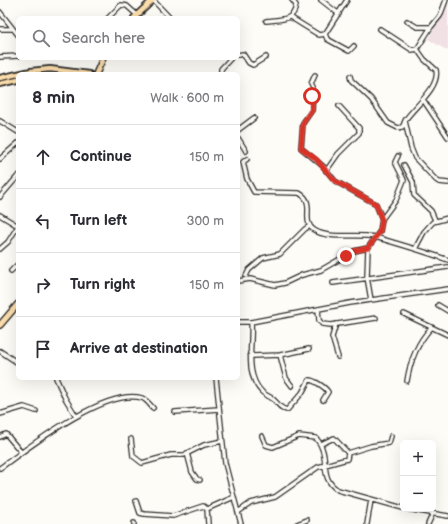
<!DOCTYPE html>
<meta charset="utf-8">
<style>
body{margin:0;font-family:"Balsamiq Sans",sans-serif;background:#f7f7f7;color:#2b2b33}
.controls{position:absolute;right:12px;bottom:12px;display:grid;overflow:hidden;border-radius:6px;box-shadow:0 4px 16px #0002}
.controls button{width:36px;height:36px;display:grid;place-items:center;padding:0;border:0;border-bottom:1px solid #e1e1e2;background:#fff;color:#2b2b33;font:20px sans-serif}
.stop{position:absolute;width:12px;height:12px;margin:-9px;border:3px solid #d93025;border-radius:50%;background:#fff}
.stop.end{background:#d93025;border-color:#fff;box-shadow:0 1px 4px #0008}
.list{margin:0;padding:0;list-style:none}
h2{display:flex;justify-content:space-between;align-items:center;height:52px;margin:0;padding:0 16px;font-size:17px}
h2 small{font-size:13px;font-weight:400;color:#7c7c81}
.list li{display:grid;grid-template-columns:26px 1fr auto;gap:12px;align-items:center;box-sizing:border-box;height:64px;padding:0 16px;border-top:1px solid #e1e1e2}
.list b{display:block;font-size:15px;white-space:nowrap}
.list em{font-size:13px;font-style:normal;color:#7c7c81}
.icon{flex:none;width:22px;height:22px;fill:none;stroke:currentColor;stroke-width:2;stroke-linecap:round;stroke-linejoin:round}
.map{position:relative;flex:none;width:448px;height:524px;overflow:hidden}
.search{position:absolute;background:#fff;box-shadow:0 4px 16px #0002;left:16px;top:16px;width:224px;height:44px;display:flex;align-items:center;gap:10px;box-sizing:border-box;padding:0 14px;border-radius:6px;color:#7c7c81;font-size:15px}
.panel{position:absolute;background:#fff;box-shadow:0 4px 16px #0002;left:16px;top:72px;width:224px;height:308px;border-radius:6px}
.map>svg:first-child{display:block}
</style>
<div class="map">
<svg width="448" height="524" viewBox="0 0 448 524">
<rect width="100%" height="100%" fill="#fdfcf7"/>
<filter id="ink" filterUnits="userSpaceOnUse"><feTurbulence type="fractalNoise" baseFrequency=".025" numOctaves="2"/><feDisplacementMap in="SourceGraphic" scale="8" xChannelSelector="R" yChannelSelector="G"/><feConvolveMatrix kernelMatrix="1 2 1 2 8 2 1 2 1" color-interpolation-filters="sRGB"/></filter>
<g filter="url(#ink)">
<path fill="#f1e0e4" d="M448,0V51L428,39L446,10Z"/>
<g fill="none" stroke-linecap="round" stroke-linejoin="round">
<g stroke="#2b2b2b" stroke-width="6">
<path id="minor" d="M153,0L170,18
M321,0L339,14
M0,12L18,35
M290,17L319,35L325,34
M108,18L121,5L127,6L137,15
M266,21C279,19 294,22 296,5L292,0
M407,21L417,27H431L440,16L446,0
M0,29H13
M325,34L347,0
M325,34L327,39L349,51L354,46
M417,49L431,27
M238,55L243,54L249,63L253,65L266,57
M0,57L18,56
M221,74V69L231,58
M315,75L311,84L313,88L312,110L303,123L301,148L324,167L335,181L376,204L382,219
M350,76L351,80L371,99L388,123L398,128L402,127C404,125 404,122 406,119C415,106 440,87 436,70L424,59L417,49L412,50L380,29
M424,101L448,137
M0,121L18,132
M405,121L411,148L415,158L436,180L439,182L448,183
M238,130L254,118
M238,138L246,151
M0,159L18,143
M247,159L243,162L247,179L254,192L299,193C317,202 300,221 314,230C329,240 357,233 375,237C399,244 424,251 448,260
M404,165L413,182L414,195L431,211L435,220
M326,171L338,154L359,133V128L339,106
M0,197L18,176
M0,215L18,226
M0,249L8,242L18,226
M415,249L424,232L433,222L448,218
M11,271L18,264
M246,276L249,270L263,258L280,254L305,229L310,226
M238,281L250,279L275,285L285,283L302,275L321,270L354,251L368,248
M333,283L448,267
M371,300L367,277L368,248L380,231L382,219L396,200L404,180L395,162L398,156
M438,305L448,311
M318,309L319,320L322,324L331,325L376,318
M404,314L448,335
M238,322H251L350,303L448,289
M251,322C253,344 244,374 262,392C265,395 269,396 273,399C278,403 280,409 287,410L302,393L309,380C314,380 325,387 328,392L323,400
M336,324L332,337L338,357
M0,351L18,363
M250,353L253,356L280,355L309,349
M280,355L286,378L292,386
M56,378L65,398L76,416
M216,378L225,463L241,524
M407,381C410,362 418,342 431,328
M175,412L219,409
M0,414L24,407L36,411
M262,436L266,445L273,447L299,436L316,438C332,457 317,477 338,490L403,508
M0,437L6,434L21,452
M131,439L133,456L142,463L171,455H184L204,445L222,441
M321,444L334,438L348,453L371,446L389,443L391,436
M187,453L192,472L197,479L200,480
M0,468C29,447 106,387 142,398C147,400 150,405 153,408
M136,501L140,513L144,514L173,516L203,506L207,509
M207,509L234,497
M207,509L208,524
M407,509L448,516
M238,512L251,503L275,497L318,467L347,459L348,453
M134,524V523
M297,524L307,520
M367,524L371,500
M428,524L433,513"/>
</g>
<g stroke="#2b2b2b" stroke-width="8">
<path id="major" d="M0,78L31,71L50,69L89,74
M0,84L18,80"/>
</g>
<g stroke="#2b2b2b" stroke-width="8">
<path id="highway" d="M134,18L153,0
M96,74L103,58
M0,325L18,304"/>
</g>
<use href="#minor" stroke="#fdfcf7" stroke-width="3.5"/>
<use href="#major" stroke="#fbddab" stroke-width="4.5"/>
<use href="#highway" stroke="#fbddab" stroke-width="5"/>
</g>
</g>
<g fill="none" stroke-linecap="round" stroke-linejoin="round" filter="url(#ink)">
<path stroke="#d93025" stroke-width="5" d="M312,96V110L303,123L301,148L316,159L335,181L376,204L382,220L380,231L368,248L354,251L346,256"/>
</g>
</svg>
<div class="controls">
<button>+</button>
<button>−</button>
</div>
<div class="stop" style="left:312px;top:96px"></div>
<div class="stop end" style="left:346px;top:256px"></div>
<div class="search"><svg class="icon" aria-label="search" viewBox="0 0 24 24"><circle cx="10" cy="10" r="6"/><path d="M15 15l6 6"/></svg>Search here</div>
<section class="panel">
<h2>8 min<small>Walk · 600 m</small></h2>
<ul class="list">
<li><svg class="icon" aria-label="ahead" viewBox="0 0 24 24"><path d="M12 20V5M6 11l6-6 6 6"/></svg><div><b>Continue</b></div><em>150 m</em></li>
<li><svg class="icon" aria-label="left" viewBox="0 0 24 24"><path d="M17 20v-9H6M10 6l-5 5 5 5"/></svg><div><b>Turn left</b></div><em>300 m</em></li>
<li><svg class="icon" aria-label="right" viewBox="0 0 24 24"><path d="M7 20v-9h11M14 6l5 5-5 5"/></svg><div><b>Turn right</b></div><em>150 m</em></li>
<li><svg class="icon" aria-label="arrive" viewBox="0 0 24 24"><path d="M6 21V4h12l-3 4 3 4H6"/></svg><div><b>Arrive at destination</b></div></li>
</ul>
</section>
</div>
